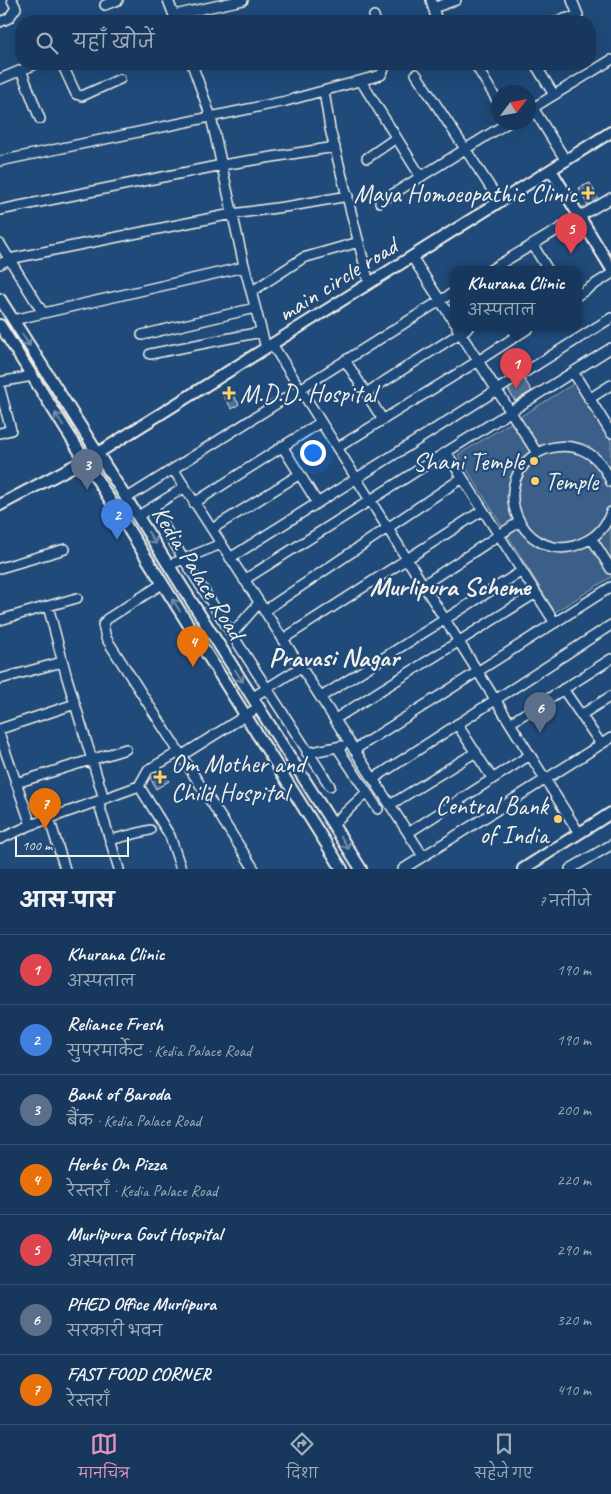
<!DOCTYPE html>
<html lang="hi">
<meta charset="utf-8">
<style>
body{margin:0;font-family:Caveat,"Playpen Sans Deva",sans-serif;background:#203f62;color:#f1f3f6}
.compass{position:absolute;left:491px;top:85px;width:45px;height:45px;border-radius:50%;background:#17385c;box-shadow:0 5px 20px #0002;rotate:58deg}
.scale{position:absolute;left:15px;bottom:12px;width:114px;box-sizing:border-box;padding-left:5px;border:2px solid #f4f1e8;border-top:0;font-size:14px;line-height:18px;white-space:nowrap;color:#f4f1e8;-webkit-text-stroke:4px #1f4a7a;paint-order:stroke}
.you{position:absolute;left:312px;top:452px;width:18px;height:18px;margin:-12px;border:4px solid #fff;border-radius:50%;background:#1a73e8;box-shadow:0 0 0 8px #1a73e833}
.badge{display:grid;place-items:center;width:32px;height:32px;border-radius:50%;background:#e797bd;color:#fff;font-size:16px;font-weight:700}
.pin{position:absolute;translate:-50% -41px;filter:drop-shadow(0 1px 2px #0008)}
.pin::after{content:'';position:absolute;top:26px;width:18px;height:15px;background:inherit;clip-path:polygon(0 0,100% 0,50% 100%)}
.popup{position:absolute;left:450px;top:266px;width:132px;height:65px;box-sizing:border-box;display:grid;place-content:center;border-radius:10px;background:#17385c;filter:drop-shadow(0 1px 4px #0005);font-size:16px;white-space:nowrap;color:#9eacbb}
.popup b{font-size:19px;color:#f1f3f6}
.popup::after{content:'';position:absolute;left:50%;top:100%;margin-left:-10px;border:10px solid transparent;border-top-color:#17385c}
.list{margin:0;padding:0;list-style:none}
h2{display:flex;justify-content:space-between;align-items:center;height:65px;margin:0;padding:0 20px;font-size:21px}
h2 small{font-size:16px;font-weight:400;color:#9eacbb}
.list li{display:grid;grid-template-columns:32px 1fr auto;gap:15px;align-items:center;box-sizing:border-box;height:70px;padding:0 20px;border-top:1px solid #365272}
.list b{display:block;font-size:19px;white-space:nowrap}
.list p{margin:0;font-size:16px;white-space:nowrap;color:#9eacbb}
.list em{font-size:16px;font-style:normal;color:#9eacbb}
.icon{flex:none;width:28px;height:28px;fill:none;stroke:currentColor;stroke-width:2;stroke-linecap:round;stroke-linejoin:round}
.map{position:relative;flex:none;width:611px;height:869px;overflow:hidden}
.search{position:absolute;background:#17385c;box-shadow:0 5px 20px #0002;left:15px;right:15px;top:15px;height:55px;display:flex;align-items:center;gap:12px;box-sizing:border-box;padding:0 18px;border-radius:20px;color:#9eacbb;font-size:19px}
.sheet{height:555px;background:#17385c}
nav{display:flex;justify-content:space-around;align-items:center;box-sizing:border-box;height:70px;border-top:1px solid #365272;background:#17385c;font-size:14px;color:#9eacbb}
nav a{display:grid;justify-items:center;gap:2px}
nav .on{color:#e797bd}
.map>svg:first-child{display:block}
</style>
<div class="map">
<svg width="611" height="869" viewBox="0 0 611 869">
<rect width="100%" height="100%" fill="#1f4a7a"/>
<filter id="ink" filterUnits="userSpaceOnUse"><feTurbulence type="fractalNoise" baseFrequency=".02" numOctaves="2"/><feDisplacementMap in="SourceGraphic" scale="10" xChannelSelector="R" yChannelSelector="G"/><feConvolveMatrix kernelMatrix="1 2 1 2 8 2 1 2 1" color-interpolation-filters="sRGB"/></filter>
<g filter="url(#ink)">
<path fill="#3a5f88" stroke="#97a8b8" d="M575,383L611,441V577L555,612L458,455Z"/>
<path fill="#4d6e92" stroke="#f4f1e8" d="M590,183L600,202L589,208L579,188Z
M523,377L532,391L515,401L506,386Z
M229,389L239,404L232,409L222,394Z
M160,766L169,781L156,789L151,779Z"/>
<g fill="none" stroke-linecap="round" stroke-linejoin="round">
<g stroke="#f4f1e8" stroke-width="12">
<path id="minor" d="M168,0L176,21
M431,0L437,21
M105,5L118,0
M433,8L456,0
M174,15L243,0
M374,16L375,21
M557,21L578,15L572,0
M0,22L9,18L16,8L12,0
M62,64L76,94L82,96L120,79
M192,64L211,117L243,261L266,348
M475,64L498,102
M535,64L554,95
M21,70L40,119
M416,74L500,202
M0,79L36,64
M361,81L421,177
M324,91L330,129L369,283
M533,108L566,161
M528,111L611,60
M367,158L396,138
M0,161L286,101L381,75L384,69L383,64
M380,202L509,122
M0,210L222,165L335,147
M0,244L43,313
M533,245L548,270
M412,257L454,322
M0,264L9,259L232,214L291,206L348,196
M490,270L611,198
M251,292L303,258L359,242
M578,295L611,274
M13,320L244,267
M457,328L537,453
M142,335L255,308
M272,344L579,833
M150,354L261,332
M345,360L383,420
M573,372L611,433
M0,382L32,376
M0,389L11,430L0,433
M366,393L468,328
M589,399L611,385
M282,446L317,502
M337,448L478,361L529,328
M446,452L555,623
M173,469L423,856
M611,482C605,467 596,455 580,449C565,444 546,446 533,456C485,493 531,569 584,542C598,536 606,526 611,512
M127,498L454,292
M194,503L321,422
M153,507L184,560L330,786
M138,516L185,487
M212,529L300,474
M592,539L611,569
M230,558L611,318
M169,565L221,544
M0,568L65,549
M244,580L611,348
M162,584L107,619L103,625L106,638L254,869
M423,585L519,522
M48,606L77,598
M264,611L462,478
M0,620L48,606L67,678L104,799
M232,634L259,603
M283,639L483,510
M0,679L62,662
M563,689L601,744
M253,697L301,667
M321,697L522,571
M581,715L611,696
M335,719L536,593
M510,723L611,659
M457,724L492,778
M0,729L75,704
M0,736L31,825
M337,747L378,809
M354,750L611,587
M179,752L148,770L139,786L170,836L181,869
M307,753L342,746
M181,756L259,707
M373,779L611,625
M16,783L126,749
M390,805L476,752
M49,818L65,869
M333,824L367,792
M408,833L530,755
M0,839L31,825L98,801
M110,840L150,830
M119,869L98,801L139,786
M403,869L611,738
M570,869L611,845"/>
</g>
<g stroke="#f4f1e8" stroke-width="14">
<path id="tertiary" d="M551,170L611,268
M0,299L361,869
M0,325L342,869
M0,505L98,453L611,132
M523,869L611,813"/>
</g>
<use href="#minor" stroke="#1f4a7a" stroke-width="9"/>
<use href="#tertiary" stroke="#1f4a7a" stroke-width="10"/>
</g>
<defs><path id="oneway-shaft" d="M-6 0H5M1.5-3L5.5 0L1.5 3" fill="none" stroke-width="1.6" stroke-linecap="round" stroke-linejoin="round" transform="scale(1.25)"/></defs>
<g stroke="#748da6">
<use href="#oneway-shaft" transform="translate(26 340) rotate(57)"/>
<use href="#oneway-shaft" transform="translate(59 419) rotate(-122)"/>
<use href="#oneway-shaft" transform="translate(152 538) rotate(58)"/>
<use href="#oneway-shaft" transform="translate(176 605) rotate(-122)"/>
<use href="#oneway-shaft" transform="translate(239 676) rotate(58)"/>
<use href="#oneway-shaft" transform="translate(345 843) rotate(58)"/>
</g>
</g>
<g fill="#ffd166" stroke="#1f4a7a" stroke-width="2">
<path d="M585.5 185.5h5v5h5v5h-5v5h-5v-5h-5v-5h5z"/>
<path d="M226.5 385.5h5v5h5v5h-5v5h-5v-5h-5v-5h5z"/>
<circle cx="534" cy="461" r="5"/>
<circle cx="535" cy="481" r="5"/>
<path d="M157.5 769.5h5v5h5v5h-5v5h-5v-5h-5v-5h5z"/>
<circle cx="558" cy="819" r="5"/>
</g>
<g text-anchor="middle" stroke-width="4.5" stroke-linejoin="round" paint-order="stroke">
<g font-size="25" fill="#f4f1e8" stroke="#1f4a7a" text-anchor="end">
<text x="577" y="202">Maya Homoeopathic Clinic</text>
<text x="240" y="402" text-anchor="start">M.D.D. Hospital</text>
<text x="524" y="470">Shani Temple</text>
<text x="545" y="490" text-anchor="start">Temple</text>
<text x="171" y="772" text-anchor="start">Om Mother and<tspan x="171" dy="29">Child Hospital</tspan></text>
<text x="548" y="814">Central Bank<tspan x="548" dy="29">of India</tspan></text>
</g>
<g font-size="25" fill="#f4f1e8" stroke="#1f4a7a">
<text transform="translate(337 279) rotate(-32)" y="9">main circle road</text>
<text transform="translate(199 572) rotate(58)" y="9">Kedia Palace Road</text>
</g>
<g font-size="26" font-weight="bold" fill="#f4f1e8" stroke="#1f4a7a">
<text x="450" y="595">Murlipura Scheme</text>
<text x="334" y="666">Pravasi Nagar</text>
</g>
</g>
</svg>
<svg class="compass" viewBox="-18 -18 36 36"><path d="M0-13l5 13h-10z" fill="#e53935"/><path d="M0 13l5-13h-10z" fill="#9eacbb"/></svg>
<div class="scale">100 m</div>
<div class="you"></div>
<div class="pin badge" style="left:516px;top:389px;background:#e0444e">1</div>
<div class="popup"><b>Khurana Clinic</b>अस्पताल</div>
<div class="pin badge" style="left:117px;top:540px;background:#3f7fe0">2</div>
<div class="pin badge" style="left:87px;top:490px;background:#5c6f8a">3</div>
<div class="pin badge" style="left:193px;top:667px;background:#e8710a">4</div>
<div class="pin badge" style="left:571px;top:254px;background:#e0444e">5</div>
<div class="pin badge" style="left:540px;top:733px;background:#5c6f8a">6</div>
<div class="pin badge" style="left:45px;top:829px;background:#e8710a">7</div>
<div class="search"><svg class="icon" aria-label="search" viewBox="0 0 24 24"><circle cx="10" cy="10" r="6"/><path d="M15 15l6 6"/></svg>यहाँ खोजें</div>
</div>
<section class="sheet">
<h2>आस-पास<small>7 नतीजे</small></h2>
<ul class="list">
<li><span class="badge" style="background:#e0444e">1</span><div><b>Khurana Clinic</b><p>अस्पताल</p></div><em>190 m</em></li>
<li><span class="badge" style="background:#3f7fe0">2</span><div><b>Reliance Fresh</b><p>सुपरमार्केट · Kedia Palace Road</p></div><em>190 m</em></li>
<li><span class="badge" style="background:#5c6f8a">3</span><div><b>Bank of Baroda</b><p>बैंक · Kedia Palace Road</p></div><em>200 m</em></li>
<li><span class="badge" style="background:#e8710a">4</span><div><b>Herbs On Pizza</b><p>रेस्तराँ · Kedia Palace Road</p></div><em>220 m</em></li>
<li><span class="badge" style="background:#e0444e">5</span><div><b>Murlipura Govt Hospital</b><p>अस्पताल</p></div><em>290 m</em></li>
<li><span class="badge" style="background:#5c6f8a">6</span><div><b>PHED Office Murlipura</b><p>सरकारी भवन</p></div><em>320 m</em></li>
<li><span class="badge" style="background:#e8710a">7</span><div><b>FAST FOOD CORNER</b><p>रेस्तराँ</p></div><em>410 m</em></li>
</ul>
</section>
<nav>
<a class="on"><svg class="icon" aria-label="map" viewBox="0 0 24 24"><path d="M3 6l6-2 6 2 6-2v14l-6 2-6-2-6 2zM9 4v14M15 6v14"/></svg>मानचित्र</a>
<a><svg class="icon" aria-label="directions" viewBox="0 0 24 24"><path d="M12 3l9 9-9 9-9-9zM9 14v-3h6M13 9l2 2-2 2"/></svg>दिशा</a>
<a><svg class="icon" aria-label="saved" viewBox="0 0 24 24"><path d="M7 4h10v16l-5-4-5 4z"/></svg>सहेजे गए</a>
</nav>
